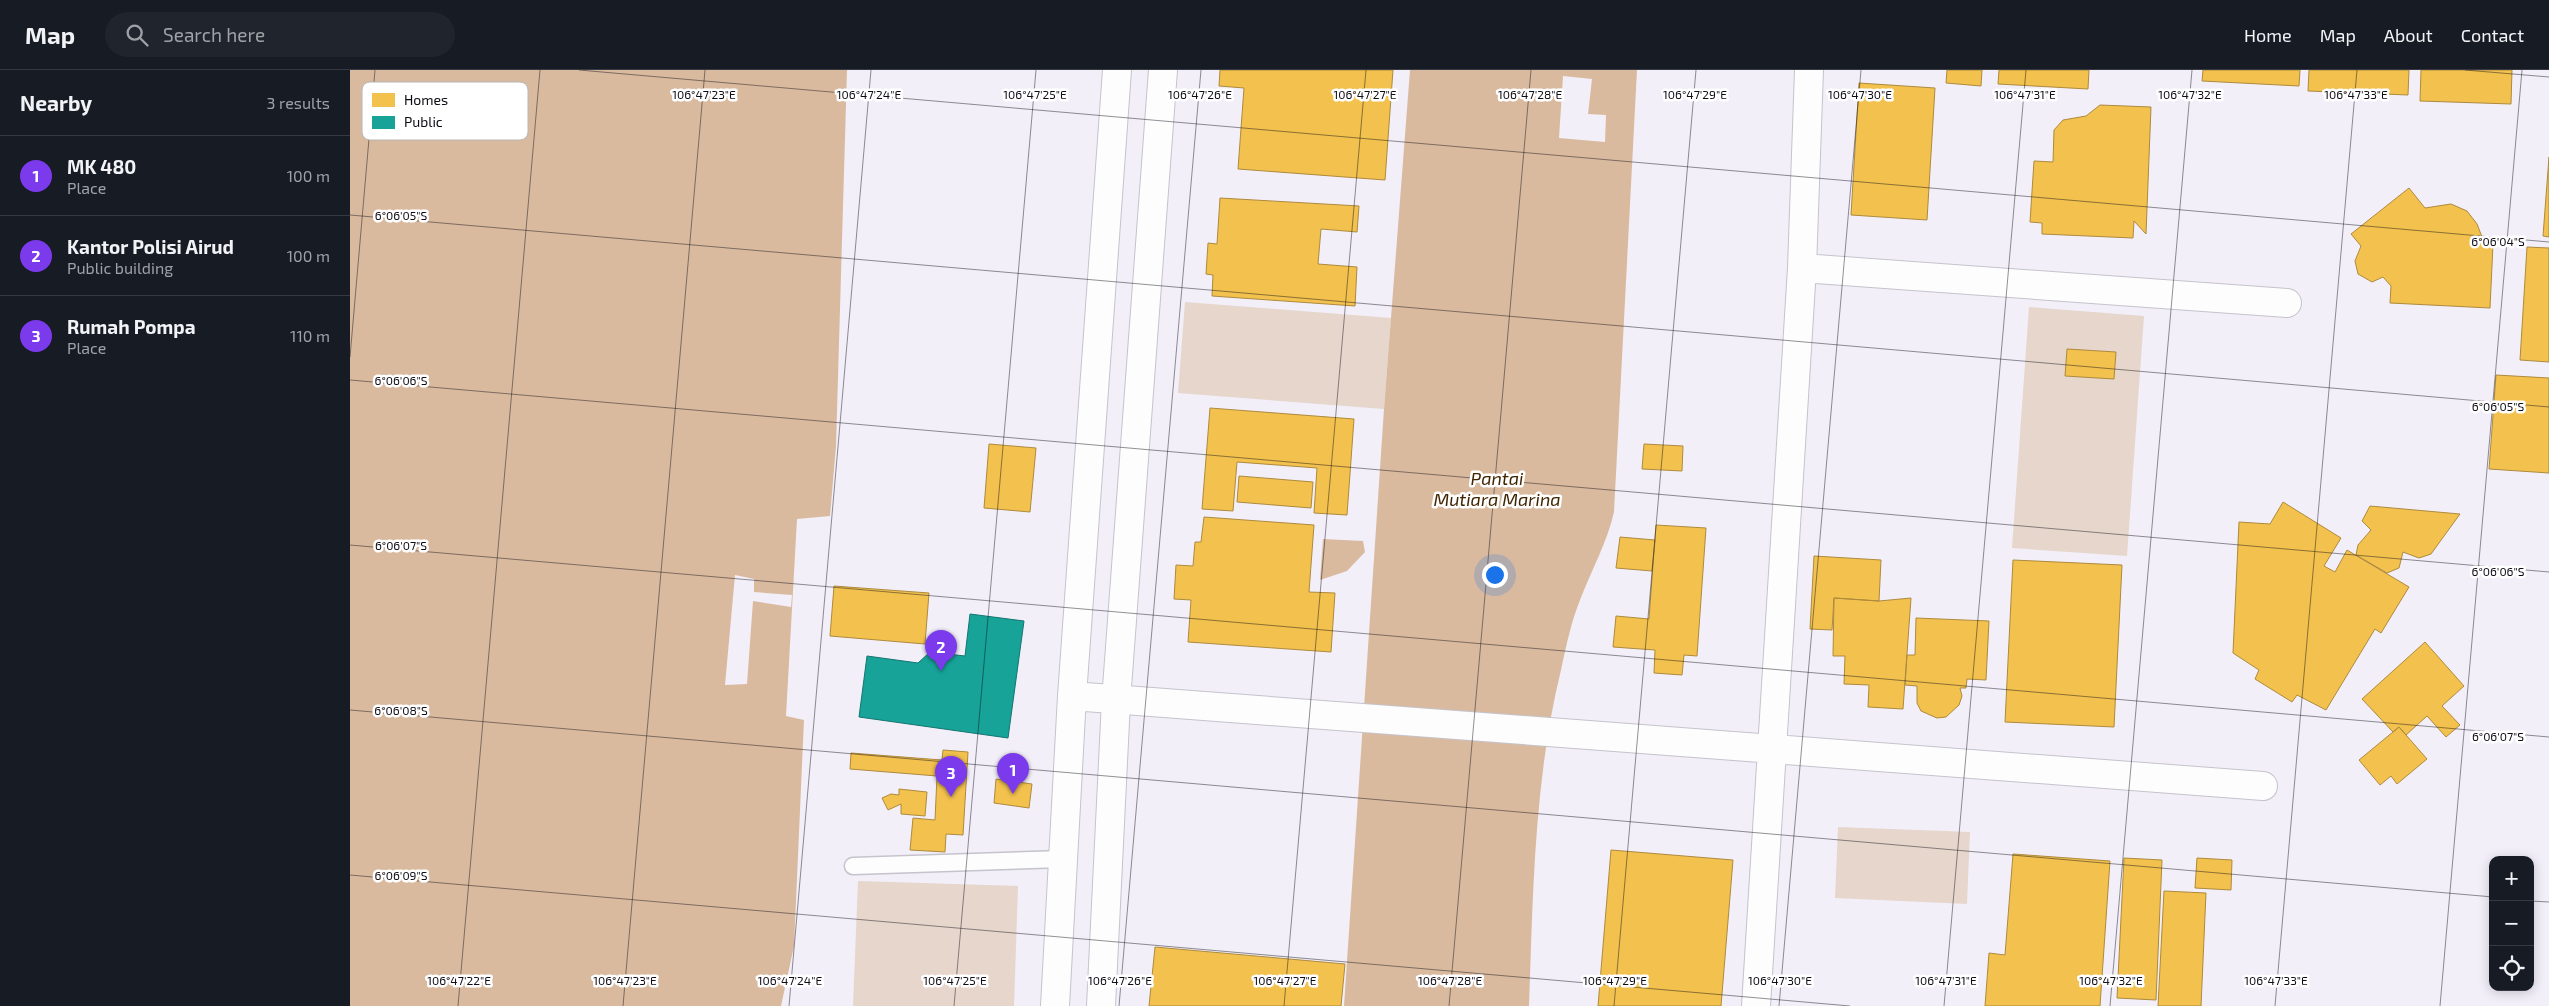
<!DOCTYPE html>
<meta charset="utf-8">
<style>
body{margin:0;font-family:"Exo 2",sans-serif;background:#20242c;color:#f1f3f6}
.controls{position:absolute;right:15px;bottom:15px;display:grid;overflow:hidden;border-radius:10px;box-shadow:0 2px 12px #0003}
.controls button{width:45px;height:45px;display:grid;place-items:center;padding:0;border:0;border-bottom:1px solid #363941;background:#171b24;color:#f1f3f6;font:25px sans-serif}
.you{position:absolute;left:1144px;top:504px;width:18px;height:18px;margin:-12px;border:4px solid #fff;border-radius:50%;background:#1a73e8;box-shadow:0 0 0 8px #1a73e833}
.badge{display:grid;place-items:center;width:32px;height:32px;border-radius:50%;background:#7c3aed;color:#fff;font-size:16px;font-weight:700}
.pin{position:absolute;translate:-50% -41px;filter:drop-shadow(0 1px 2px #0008)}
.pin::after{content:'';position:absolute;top:26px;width:18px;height:15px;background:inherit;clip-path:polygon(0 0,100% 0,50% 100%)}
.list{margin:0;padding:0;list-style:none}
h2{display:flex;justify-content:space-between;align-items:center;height:65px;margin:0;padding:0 20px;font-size:21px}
h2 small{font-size:16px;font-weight:400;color:#9ea1a6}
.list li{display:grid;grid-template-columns:32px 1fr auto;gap:15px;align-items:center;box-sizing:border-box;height:80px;padding:0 20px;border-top:1px solid #363941}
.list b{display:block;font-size:19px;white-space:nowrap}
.list p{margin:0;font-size:16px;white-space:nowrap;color:#9ea1a6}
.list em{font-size:16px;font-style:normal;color:#9ea1a6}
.icon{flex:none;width:28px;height:28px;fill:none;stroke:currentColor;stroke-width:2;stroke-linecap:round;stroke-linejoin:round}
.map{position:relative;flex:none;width:2199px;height:936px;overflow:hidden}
header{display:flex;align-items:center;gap:30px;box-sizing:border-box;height:70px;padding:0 25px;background:#171b24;border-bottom:1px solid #363941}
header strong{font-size:24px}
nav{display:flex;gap:28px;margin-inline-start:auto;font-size:18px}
.search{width:350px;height:45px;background:#20242c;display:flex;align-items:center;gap:12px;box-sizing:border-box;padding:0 18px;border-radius:28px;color:#9ea1a6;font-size:19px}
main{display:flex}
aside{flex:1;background:#171b24}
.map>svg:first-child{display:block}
</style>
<header>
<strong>Map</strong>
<div class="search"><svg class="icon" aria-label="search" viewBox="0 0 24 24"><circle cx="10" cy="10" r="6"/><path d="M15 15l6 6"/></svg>Search here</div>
<nav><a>Home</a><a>Map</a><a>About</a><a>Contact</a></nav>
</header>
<main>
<aside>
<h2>Nearby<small>3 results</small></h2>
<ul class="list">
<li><span class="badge">1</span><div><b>MK 480</b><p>Place</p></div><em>100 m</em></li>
<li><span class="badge">2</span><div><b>Kantor Polisi Airud</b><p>Public building</p></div><em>100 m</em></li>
<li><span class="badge">3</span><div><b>Rumah Pompa</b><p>Place</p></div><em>110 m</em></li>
</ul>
</aside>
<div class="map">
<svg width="2199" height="936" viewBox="0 0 2199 936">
<rect width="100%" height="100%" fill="#f2eff9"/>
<path fill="#e6d6cc" d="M835,232L1041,248L1034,339L828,323Z
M1679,237L1794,246L1777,486L1662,478Z
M1488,757L1620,762L1617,834L1485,828Z
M508,811L668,816L664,936H503Z"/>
<path fill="#d9ba9f" d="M0,0H497L486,376L480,446L447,449L436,646L454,650L444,876L431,936H0Z
M1060,0H1287L1264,442C1257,473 1241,501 1230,530C1221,552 1216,577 1211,600C1184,710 1183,824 1179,936H994L1034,339Z
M973,469L1013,471L1015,482L997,501L970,510Z"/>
<path fill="#f2eff9" d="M1213,6L1242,9L1238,44L1256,45L1255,72L1209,68Z
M385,505L404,509V522L442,525L441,537L403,531L397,614L375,615Z"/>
<path fill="#f2c14e" stroke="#ae8a3d" d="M870,0H1043L1035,110L888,99L894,18L869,16Z
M1597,0H1632L1631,16L1596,13Z
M1649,0H1739L1738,19L1648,14Z
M1853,0H1950L1949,16L1852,11Z
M1959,0H2059L2058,25L1958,21Z
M2071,0H2162L2161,34L2070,31Z
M1509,13L1585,18L1577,150L1501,145Z
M1750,35L1801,37L1796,164L1784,151L1783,168L1692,164V153L1680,152L1684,91L1703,92L1704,60L1713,50L1736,46Z
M2199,87V167L2193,166Z
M2059,118L2075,138L2101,134L2117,141L2127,154L2134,172L2143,174L2140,238L2040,233L2041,216L2033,207L2022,212L2008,204L2005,191L2011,176L2001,164Z
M870,128L1009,136L1007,162L971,159L968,194L1007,197L1005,236L862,226L863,205L856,204L858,173L867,174Z
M2177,177L2199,178V292L2170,290Z
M1717,279L1766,282L1764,309L1715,306Z
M2146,305L2199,308V403L2139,399Z
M860,338L1004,349L997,445L964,443L967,398L887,392L883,441L852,439Z
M639,374L686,378L680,442L634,438Z
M1294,374L1333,376L1332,401L1292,399Z
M889,406L963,412L961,438L887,432Z
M1933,432L1991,468L1974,496L1985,502L1997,480L2059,517L2031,563L2025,559L1976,640L1947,625L1942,632L1905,609L1909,600L1883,583L1889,452L1920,454Z
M2020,436L2110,444L2081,484L2069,488L2053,482L2049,498L2037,503L2006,485L2008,475L2021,460L2012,451Z
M854,447L964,455L959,522L985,523L981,582L838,572L841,530L824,529L826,495L843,496L845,472H851Z
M1306,455L1356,458L1347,586L1334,585L1332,605L1304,603L1305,580L1263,577L1266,546L1299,549Z
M1270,467L1305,470L1302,501L1266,498Z
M1464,486L1531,490L1529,531L1484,528L1482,560L1460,559Z
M1663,490L1772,495L1764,657L1655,652Z
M484,516L579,523L575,574L480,566Z
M1484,528L1529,531L1561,528L1553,639L1518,637L1519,615L1494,614L1495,586H1483Z
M1566,548L1639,551L1636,610L1617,609L1616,618H1610L1612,626L1609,635L1596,647L1587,648L1571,641L1567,633V616L1555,615L1557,585H1565Z
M2075,572L2114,616L2092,636L2110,655L2096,667L2077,646L2056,665L2049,657L2043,662L2012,629Z
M2049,657L2077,689L2047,714L2041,706L2030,715L2009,690Z
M593,680L618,682L613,765L596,764L595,782L560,780L563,748L585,750L587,706L500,699L501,683L592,690Z
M646,709L682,714L679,738L644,733Z
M549,719L577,722L575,746L551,744V734L538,740L532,728L541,724L549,725Z
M1261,780L1383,790L1371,936H1248Z
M1663,784L1760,791L1750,936H1635L1639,883L1655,885Z
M1774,788L1812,790L1806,930L1767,928Z
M1847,788L1882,790L1881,820L1845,818Z
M1814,821L1856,823L1851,936H1808Z
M805,877L995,894L991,936H799Z"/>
<path fill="#17a398" stroke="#147570" d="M620,544L674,551L658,668L509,647L517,586L568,593L580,582L615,586Z"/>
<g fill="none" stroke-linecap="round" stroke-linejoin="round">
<g stroke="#c5c3cc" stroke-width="19">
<path id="service" d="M503,796L713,789"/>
</g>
<g stroke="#c5c3cc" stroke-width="30">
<path id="minor" d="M1452,198L1937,233
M722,626L1913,716
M705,936L722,626L767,0
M751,936L766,631L813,0
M1406,936L1452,198L1459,0"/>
</g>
<use href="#service" stroke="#fdfdfe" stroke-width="16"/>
<use href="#minor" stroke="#fdfdfe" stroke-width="28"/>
</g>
<path fill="none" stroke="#0e0b14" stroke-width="1" stroke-opacity="0.45" d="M229,0L2199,172M2115,0L2199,7M0,145L2199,337M0,287L25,0M0,310L2199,502M0,475L2199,667M0,640L2143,827M0,805L1500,936M2180,831L2199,832M108,936L190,0M273,936L355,0M439,936L521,0M604,936L686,0M769,936L851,0M934,936L1016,0M1099,936L1181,0M1264,936L1346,0M1429,936L1511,0M1594,936L1676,0M1760,936L1842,0M1925,936L2007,0M2090,936L2172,0"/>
<g text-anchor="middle" stroke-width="5" stroke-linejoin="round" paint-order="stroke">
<g font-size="18" font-style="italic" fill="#412501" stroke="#fff">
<text x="1147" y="415">Pantai<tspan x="1147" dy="21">Mutiara Marina</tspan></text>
</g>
</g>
<rect x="12" y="12" width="166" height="58" rx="8" fill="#fff" stroke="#b7b6b8" stroke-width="1"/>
<rect x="22" y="23" width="23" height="14" fill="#f2c14e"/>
<rect x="22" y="46" width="23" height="13" fill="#17a398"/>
<g font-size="14" fill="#0e0b14">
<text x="54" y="35">Homes</text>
<text x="54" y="57">Public</text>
</g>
<g font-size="12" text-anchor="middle" fill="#0e0b14" stroke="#fff" stroke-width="5" stroke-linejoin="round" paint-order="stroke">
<text x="354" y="29">106°47'23"E</text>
<text x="519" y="29">106°47'24"E</text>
<text x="685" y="29">106°47'25"E</text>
<text x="850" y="29">106°47'26"E</text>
<text x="1015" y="29">106°47'27"E</text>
<text x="1180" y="29">106°47'28"E</text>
<text x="1345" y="29">106°47'29"E</text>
<text x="1510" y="29">106°47'30"E</text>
<text x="1675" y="29">106°47'31"E</text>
<text x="1840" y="29">106°47'32"E</text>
<text x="2006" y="29">106°47'33"E</text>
<text x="51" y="150">6°06'05"S</text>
<text x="2148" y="176">6°06'04"S</text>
<text x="51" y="315">6°06'06"S</text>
<text x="2148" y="341">6°06'05"S</text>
<text x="51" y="480">6°06'07"S</text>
<text x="2148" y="506">6°06'06"S</text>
<text x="51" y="645">6°06'08"S</text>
<text x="2148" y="671">6°06'07"S</text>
<text x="51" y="810">6°06'09"S</text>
<text x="109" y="915">106°47'22"E</text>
<text x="275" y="915">106°47'23"E</text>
<text x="440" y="915">106°47'24"E</text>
<text x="605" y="915">106°47'25"E</text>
<text x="770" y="915">106°47'26"E</text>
<text x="935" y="915">106°47'27"E</text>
<text x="1100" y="915">106°47'28"E</text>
<text x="1265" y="915">106°47'29"E</text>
<text x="1430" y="915">106°47'30"E</text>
<text x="1596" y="915">106°47'31"E</text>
<text x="1761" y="915">106°47'32"E</text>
<text x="1926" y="915">106°47'33"E</text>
</g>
</svg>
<div class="controls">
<button>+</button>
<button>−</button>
<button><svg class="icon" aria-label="locate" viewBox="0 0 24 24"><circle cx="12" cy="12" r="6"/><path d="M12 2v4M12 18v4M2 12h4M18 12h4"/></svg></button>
</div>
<div class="you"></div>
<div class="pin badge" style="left:663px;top:724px">1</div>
<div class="pin badge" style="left:591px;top:601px">2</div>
<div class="pin badge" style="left:601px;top:727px">3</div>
</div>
</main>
